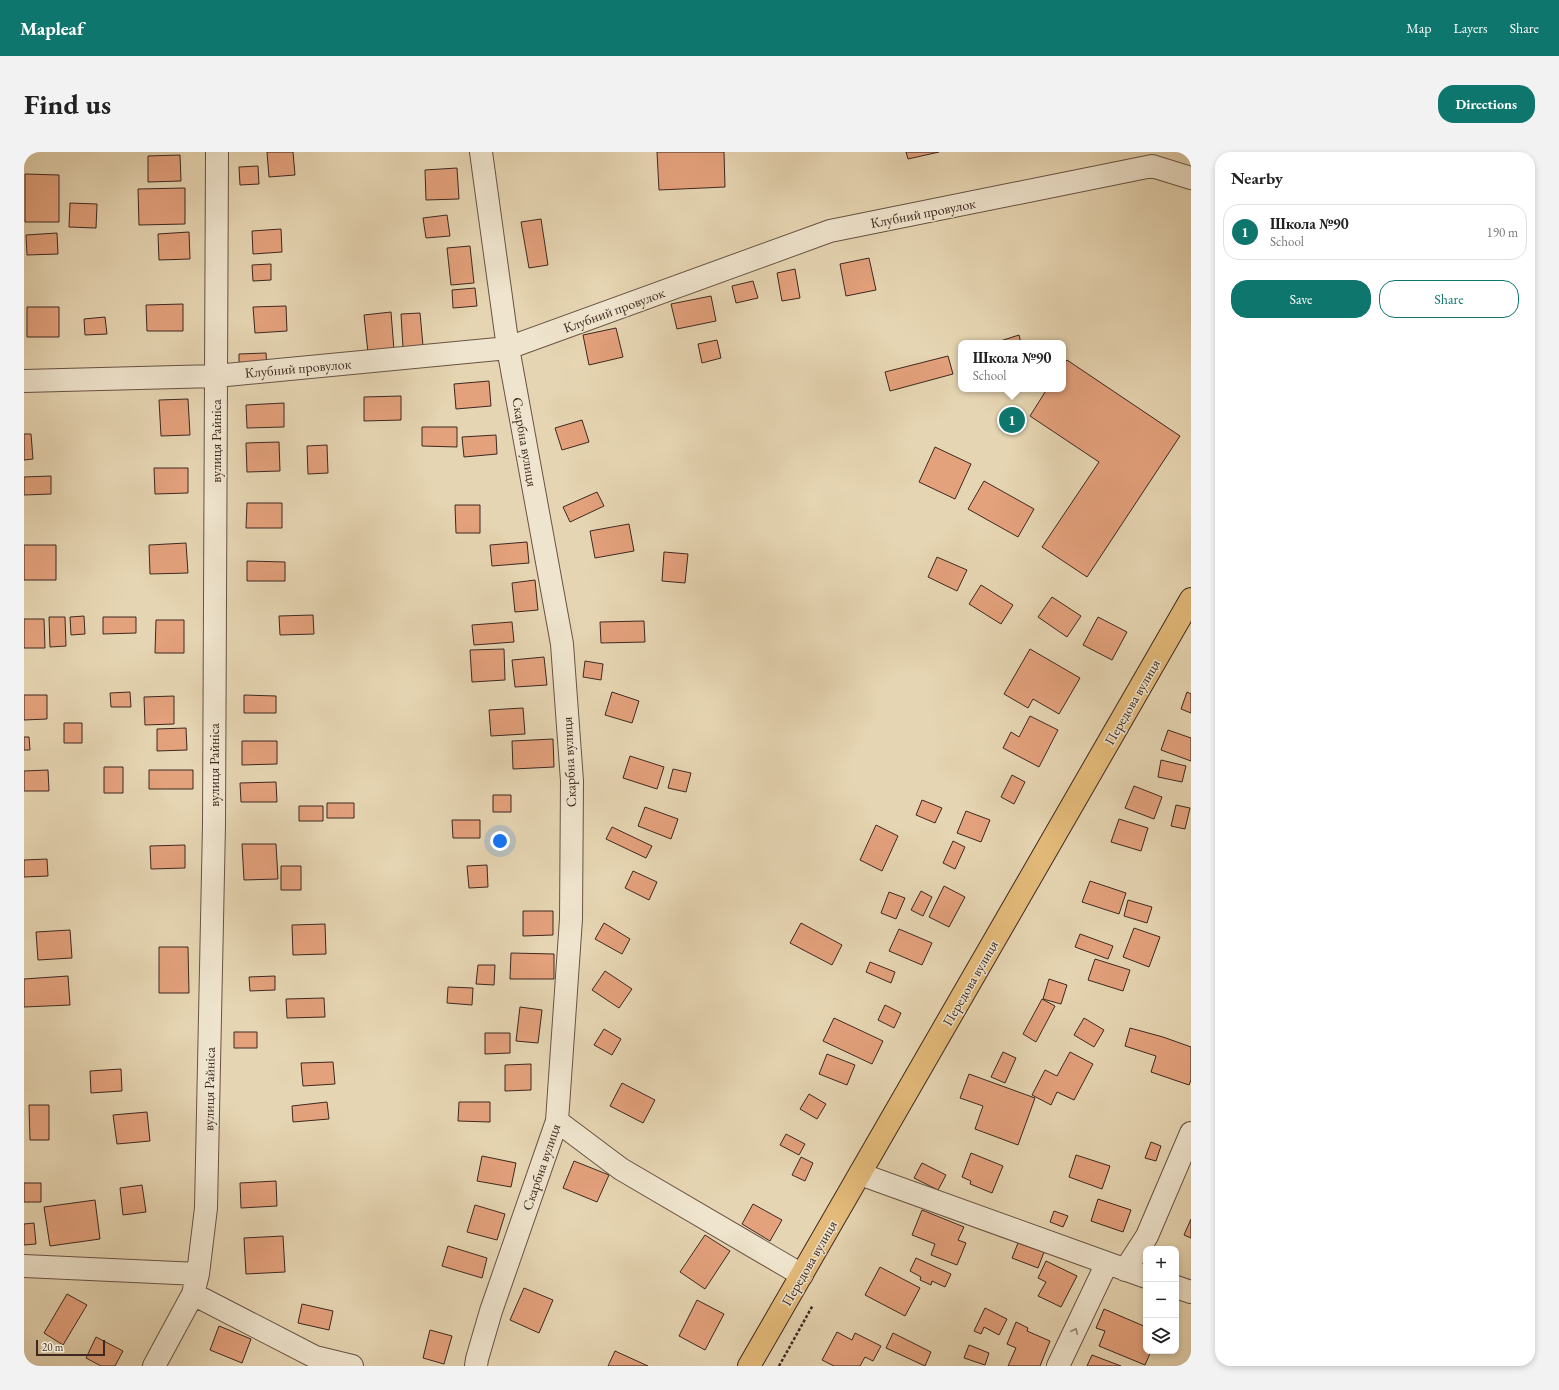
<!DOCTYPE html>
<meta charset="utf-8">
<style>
body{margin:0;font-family:"EB Garamond",serif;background:#f2f2f2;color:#222}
.controls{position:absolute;right:12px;bottom:12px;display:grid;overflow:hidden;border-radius:8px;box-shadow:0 2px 6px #0003}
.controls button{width:36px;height:36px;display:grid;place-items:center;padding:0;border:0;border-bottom:1px solid #e0e0e0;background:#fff;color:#222;font:20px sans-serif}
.scale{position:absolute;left:12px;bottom:10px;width:69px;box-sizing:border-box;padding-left:4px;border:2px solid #3e2820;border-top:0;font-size:11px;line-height:14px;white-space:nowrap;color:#3e2820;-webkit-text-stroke:3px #efe4cd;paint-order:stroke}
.you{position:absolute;left:476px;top:689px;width:14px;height:14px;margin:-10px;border:3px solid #fff;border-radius:50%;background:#1a73e8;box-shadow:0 0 0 6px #1a73e833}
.badge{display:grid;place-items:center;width:26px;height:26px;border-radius:50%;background:#0f766e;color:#fff;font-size:13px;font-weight:700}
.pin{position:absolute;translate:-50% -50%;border:2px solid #fff;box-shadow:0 1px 4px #0006}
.popup{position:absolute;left:934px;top:188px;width:108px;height:52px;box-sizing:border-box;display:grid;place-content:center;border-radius:8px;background:#fff;filter:drop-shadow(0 1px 3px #0005);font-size:13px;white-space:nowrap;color:#767676}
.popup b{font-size:15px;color:#222}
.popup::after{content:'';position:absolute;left:50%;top:100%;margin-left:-8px;border:8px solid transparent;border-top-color:#fff}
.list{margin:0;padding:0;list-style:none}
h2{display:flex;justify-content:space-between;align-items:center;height:52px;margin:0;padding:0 16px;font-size:17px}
h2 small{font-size:13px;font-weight:400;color:#767676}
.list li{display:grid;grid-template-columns:26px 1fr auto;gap:12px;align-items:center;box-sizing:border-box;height:56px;margin:0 8px 8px;padding:0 8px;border:1px solid #e0e0e0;border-radius:16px}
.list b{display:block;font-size:15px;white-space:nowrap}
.list p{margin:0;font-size:13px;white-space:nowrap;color:#767676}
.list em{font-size:13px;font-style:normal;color:#767676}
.actions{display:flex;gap:8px;padding:12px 16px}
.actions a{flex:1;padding:9px 0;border:1px solid #0f766e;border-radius:16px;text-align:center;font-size:14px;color:#0f766e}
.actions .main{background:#0f766e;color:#fff}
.icon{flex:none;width:22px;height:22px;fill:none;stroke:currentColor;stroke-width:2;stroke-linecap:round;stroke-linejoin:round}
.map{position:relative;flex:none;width:1167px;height:1214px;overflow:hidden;border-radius:16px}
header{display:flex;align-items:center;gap:24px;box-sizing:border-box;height:56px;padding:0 20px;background:#0f766e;color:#fff}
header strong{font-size:19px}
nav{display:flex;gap:22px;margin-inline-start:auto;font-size:14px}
.intro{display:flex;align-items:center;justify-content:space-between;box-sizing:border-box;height:96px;padding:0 24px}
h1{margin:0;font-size:28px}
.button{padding:10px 18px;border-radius:16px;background:#0f766e;color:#fff;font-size:14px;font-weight:700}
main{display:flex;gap:24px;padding:0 24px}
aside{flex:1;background:#fff;border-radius:16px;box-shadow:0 2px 6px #0003}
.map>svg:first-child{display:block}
</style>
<header>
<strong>Mapleaf</strong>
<nav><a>Map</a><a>Layers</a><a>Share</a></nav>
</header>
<div class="intro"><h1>Find us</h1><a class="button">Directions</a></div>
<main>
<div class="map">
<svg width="1167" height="1214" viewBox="0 0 1167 1214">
<rect width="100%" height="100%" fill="#e6d5b2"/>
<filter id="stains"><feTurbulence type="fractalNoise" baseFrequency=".005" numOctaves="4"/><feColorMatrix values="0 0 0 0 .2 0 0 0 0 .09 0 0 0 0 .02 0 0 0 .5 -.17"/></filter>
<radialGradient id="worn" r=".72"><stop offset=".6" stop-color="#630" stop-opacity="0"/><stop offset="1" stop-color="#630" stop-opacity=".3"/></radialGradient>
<path fill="#e3a17c" stroke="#3e2820" d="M243,0H269L271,23L245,25Z
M633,0H700L701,35L635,38Z
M882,0H915L884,7Z
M156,3L157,29L124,30V4Z
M234,14L235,32L216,33L215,15Z
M433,16L435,47L402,48L401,18Z
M1,22L35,23V70H1Z
M161,36V72L115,73L114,37Z
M46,51L73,52L72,76L45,75Z
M423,63L426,84L402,86L399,66Z
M517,67L524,113L505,116L497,70Z
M257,77L258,100L229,102L228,79Z
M165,80L166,107L135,108L134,82Z
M33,81L34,102L3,103L2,83Z
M446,94L450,131L427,133L423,96Z
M845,106L852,138L822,144L816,112Z
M247,112V128L229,129L228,113Z
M771,117L776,146L758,149L753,121Z
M729,129L734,146L712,151L708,134Z
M451,136L453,154L429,156L428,138Z
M687,144L692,169L653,177L647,152Z
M159,152V179H123L122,153Z
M262,154L263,179L231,181L229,155Z
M3,155H35V185H3Z
M367,160L370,198L344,201L340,163Z
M396,161L399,194L379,196L377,162Z
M81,165L83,182L61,183L60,167Z
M592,176L599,205L565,213L559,183Z
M995,183L997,191H970Z
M693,188L697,206L678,211L674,192Z
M242,201L243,215L215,216V202Z
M924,204L929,222L866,239L861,220Z
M1043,208L1156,284L1063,425L1018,395L1075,310L1006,264L1023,237H1039V213Z
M465,229L467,254L432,257L430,232Z
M377,244V268L340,269V245Z
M164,247L166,283L137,284L135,248Z
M260,251V275L223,276L222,253Z
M558,268L565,290L538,298L531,276Z
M398,275H433V295L398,294Z
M0,282H7L9,307L0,308Z
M472,283L473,302L440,305L438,285Z
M255,290L256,319L223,320L222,291Z
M303,293L304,321L284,322L283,294Z
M911,295L947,312L931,347L895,330Z
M130,316H164V341L131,342Z
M27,324V342L0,343V325Z
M960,329L1010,357L994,385L944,357Z
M573,340L580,354L546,370L539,355Z
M223,351H258V376H222Z
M431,353H456V381H432Z
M605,372L610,399L571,406L566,379Z
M503,390L505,411L468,414L466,393Z
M162,391L164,421L126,422L125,393Z
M0,393H32V428H0Z
M640,400L664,402L661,431L638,429Z
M913,405L943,418L933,439L904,425Z
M223,409L261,410V429H223Z
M511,428L514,458L491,460L488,431Z
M957,433L989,453L977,472L945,452Z
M1028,445L1057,464L1043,485L1014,465Z
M289,463L290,482L256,483L255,464Z
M60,464L61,482L47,483L46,465Z
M25,465H41L42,494L26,495Z
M79,465H112V481L79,482Z
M1074,465L1103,480L1088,508L1059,493Z
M0,467H20L21,496H0Z
M132,468H160V501H131Z
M620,469L621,490L577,491L576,470Z
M488,470L490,490L450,493L448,473Z
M480,497L481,528L448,530L446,498Z
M1006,497L1056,526L1035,562L1009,547L1004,556L980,542Z
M520,505L523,533L491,535L488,508Z
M561,509L579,512L577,528L559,525Z
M106,540L107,555H87L86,541Z
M588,540L615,549L608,571L581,563Z
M1163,540L1167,542V561L1157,557Z
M0,543H23V567L0,568Z
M220,543L252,544V561H220Z
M150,544V572L121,573L120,545Z
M499,556L501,582L467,584L465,558Z
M1006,564L1034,578L1015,615L979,596L987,580L995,585Z
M40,571H58V591H40Z
M162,576L163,598L133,599V577Z
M1144,578L1167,586V609L1137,598Z
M0,585H5L6,598H0Z
M529,587L530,615L489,617L488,589Z
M218,589H253V612L218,613Z
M606,604L640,615L633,637L599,626Z
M1137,608L1162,614L1158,630L1134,625Z
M80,615H99V641H80Z
M649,617L667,621L662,640L644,636Z
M24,618L25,639H0V619Z
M125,618H169V637H125Z
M988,623L1001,630L990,652L977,645Z
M252,630L253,650H217L216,631Z
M1110,634L1138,645L1130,667L1101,656Z
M469,643H487V660H469Z
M898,648L918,656L911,671L892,663Z
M303,651H330V666H303Z
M1152,653L1166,656L1161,677L1147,674Z
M275,654H299V669H275Z
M621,655L654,667L647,687L614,674Z
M942,659L966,668L957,690L933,681Z
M1095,667L1124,676L1117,699L1087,690Z
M428,668H456V686H429Z
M852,673L874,684L858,719L836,708Z
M588,675L628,694L622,706L582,687Z
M929,689L941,695L931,717L919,711Z
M218,692H252L254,727L220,728Z
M161,693V716L127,717L126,694Z
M23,707L24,724L0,725V708Z
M463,713L464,735L445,736L443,714Z
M257,714H277V738H257Z
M609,719L633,730L625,748L601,736Z
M1066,729L1102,741L1095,762L1058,750Z
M920,734L941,745L925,775L905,765Z
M897,739L908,745L899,764L887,758Z
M865,740L881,746L872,767L857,761Z
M1104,748L1128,755L1123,771L1100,764Z
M499,759H529V783L499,784Z
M580,771L606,787L598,802L571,787Z
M777,771L818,793L808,813L766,791Z
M301,772L302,802L269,803L268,773Z
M1110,776L1136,785L1125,815L1099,805Z
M875,777L908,791L898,813L865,799Z
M46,778L48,806L14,808L12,780Z
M1056,782L1089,794L1084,807L1051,795Z
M135,795H164L165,841H135Z
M487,801L530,802V827H486Z
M1071,807L1106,818L1099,839L1064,828Z
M846,810L871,820L867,831L842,820Z
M454,813H471L470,833L452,832Z
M581,819L608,837L595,856L568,838Z
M44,824L46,853L0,855V827Z
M251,824V838L226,839L225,825Z
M1025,827L1043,833L1037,852L1019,847Z
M424,835L449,836L448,853L423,851Z
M300,846L301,865L263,866L262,847Z
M1018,847L1031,854L1012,890L999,882Z
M861,853L877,861L870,876L854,868Z
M496,855L518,858L514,891L492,889Z
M810,866L859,889L848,912L799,889Z
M1060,866L1080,878L1070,895L1050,883Z
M1106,876L1139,885L1167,895V928L1165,933L1127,920L1132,904L1101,894Z
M580,877L597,887L588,903L570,893Z
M210,880H233V896H210Z
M461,881H486V901L461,902Z
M979,900L992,906L981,931L967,925Z
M1046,900L1069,912L1050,948L1033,940L1027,953L1008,943L1021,918L1033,924Z
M803,902L831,913L823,933L795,922Z
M309,910L311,932L279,934L277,911Z
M507,912V938L481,939V913Z
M97,917L98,939L67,941L66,919Z
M945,922L1011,946L994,993L951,977L959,954L936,946Z
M598,931L631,948L619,971L586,954Z
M785,942L802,952L793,967L776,957Z
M303,950L305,967L269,970L268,954Z
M435,950H466V970L434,969Z
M5,953H25V988H6Z
M123,960L126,989L93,992L89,963Z
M762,982L781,992L775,1003L756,993Z
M1127,990L1137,994L1132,1009L1121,1006Z
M947,1001L979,1014L968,1041L946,1032L947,1029L938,1025Z
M1052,1003L1086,1014L1078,1037L1045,1025Z
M458,1004L492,1011L487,1035L453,1029Z
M777,1005L789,1011L781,1029L768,1023Z
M550,1009L585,1023L573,1050L539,1036Z
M898,1011L922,1023L914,1038L890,1026Z
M252,1029L253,1054L217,1056L216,1031Z
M0,1031H17V1050H0Z
M118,1033L122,1060L99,1063L96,1036Z
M1074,1047L1107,1058L1099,1080L1067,1069Z
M71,1048L76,1087L26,1094L20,1055Z
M729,1052L758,1068L746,1089L718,1072Z
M451,1053L481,1062L473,1088L443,1080Z
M898,1058L940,1075L934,1088L942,1091L933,1113L907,1103L911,1092L888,1083Z
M1030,1059L1044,1064L1039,1075L1026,1070Z
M1167,1067V1086L1160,1083Z
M10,1071L12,1092L0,1093V1072Z
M681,1083L706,1099L681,1137L656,1120Z
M259,1084L261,1120L222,1122L220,1086Z
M994,1091L1020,1100L1014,1116L988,1106Z
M424,1094L463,1106L458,1126L418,1114Z
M892,1106L927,1122L921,1135L908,1129L907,1133L896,1128L897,1125L886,1119Z
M1022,1109L1053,1124L1037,1155L1014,1144L1022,1130L1014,1126Z
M856,1115L896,1136L881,1164L841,1143Z
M500,1136L529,1148L515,1181L486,1168Z
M43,1142L63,1153L39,1193L20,1181Z
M673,1148L700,1162L681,1198L655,1184Z
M278,1152L309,1159L305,1178L274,1171Z
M961,1156L983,1167L975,1183L960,1175L957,1182L950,1179Z
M1080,1157L1122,1175V1199H1127L1121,1213L1075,1194L1081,1179L1072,1176Z
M992,1170L1004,1176L1003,1179L1026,1189L1016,1214H984L992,1196L983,1192Z
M195,1174L227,1187L218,1211L186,1198Z
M406,1178L428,1184L420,1212L399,1206Z
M813,1180L828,1188L831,1181L857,1194L849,1209L841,1205L836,1214H810L798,1208Z
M869,1181L907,1200L901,1214L862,1196Z
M72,1185L99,1199L91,1214H77L62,1206Z
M945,1193L965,1201L961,1213L940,1206Z
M591,1199L624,1214H584Z
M1068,1203L1097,1214H1063Z"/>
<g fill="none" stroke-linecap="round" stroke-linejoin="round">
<g stroke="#685344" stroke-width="24">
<path id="minor" d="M0,229L192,224L484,196L806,79L1128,14L1167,26
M533,969L597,1017L778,1123
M836,1022L1122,1125
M0,1114L174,1122
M1101,1118L1123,1084L1167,981
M1152,1135L1167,1140
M169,1142L291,1205L328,1214
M130,1214L169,1142L174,1122L182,1056L190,673L193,0
M452,1214L453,1207L467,1159L533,969L547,767L548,629L538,492L484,196L457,0
M1034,1214L1083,1111"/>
</g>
<g stroke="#3e2820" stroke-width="24">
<path id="major" d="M725,1214L1167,447"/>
</g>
<path stroke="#3e2820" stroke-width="2.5" stroke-dasharray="3 2" stroke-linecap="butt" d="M755,1214L789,1153"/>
<use href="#minor" stroke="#efe4cd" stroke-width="22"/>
<use href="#major" stroke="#e3ba79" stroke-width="22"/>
</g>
<defs><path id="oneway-chevron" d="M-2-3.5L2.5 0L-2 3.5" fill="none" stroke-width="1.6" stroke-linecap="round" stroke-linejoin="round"/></defs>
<use stroke="#968676" href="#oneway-chevron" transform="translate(1051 1179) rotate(-65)"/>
<g text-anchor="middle" stroke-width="3" stroke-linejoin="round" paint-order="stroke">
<g font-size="14" fill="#3e2820" stroke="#efe4cd">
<text transform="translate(899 61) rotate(-11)" y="5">Клубний провулок</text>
<text transform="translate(590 158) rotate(-20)" y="5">Клубний провулок</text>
<text transform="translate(274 216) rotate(-5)" y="5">Клубний провулок</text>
<text transform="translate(192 289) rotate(-90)" y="5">вулиця Райніса</text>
<text transform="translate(501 290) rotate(80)" y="5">Скарбна вулиця</text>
<text transform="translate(1108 550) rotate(-60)" y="5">Передова вулиця</text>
<text transform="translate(545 610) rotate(-93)" y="5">Скарбна вулиця</text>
<text transform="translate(190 613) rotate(-90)" y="5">вулиця Райніса</text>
<text transform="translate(946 831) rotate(-60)" y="5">Передова вулиця</text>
<text transform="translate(185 937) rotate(-89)" y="5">вулиця Райніса</text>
<text transform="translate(517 1015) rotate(-71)" y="5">Скарбна вулиця</text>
<text transform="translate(785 1111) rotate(-60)" y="5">Передова вулиця</text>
</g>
</g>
<rect width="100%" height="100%" filter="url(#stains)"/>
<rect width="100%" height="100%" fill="url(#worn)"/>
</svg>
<div class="controls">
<button>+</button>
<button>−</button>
<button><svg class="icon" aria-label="layers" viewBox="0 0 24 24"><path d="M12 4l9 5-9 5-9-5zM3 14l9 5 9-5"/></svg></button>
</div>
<div class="scale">20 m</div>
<div class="you"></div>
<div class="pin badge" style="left:988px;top:268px">1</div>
<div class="popup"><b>Школа №90</b>School</div>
</div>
<aside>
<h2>Nearby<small></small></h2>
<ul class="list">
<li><span class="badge">1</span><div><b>Школа №90</b><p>School</p></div><em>190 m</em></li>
</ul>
<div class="actions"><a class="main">Save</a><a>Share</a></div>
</aside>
</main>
